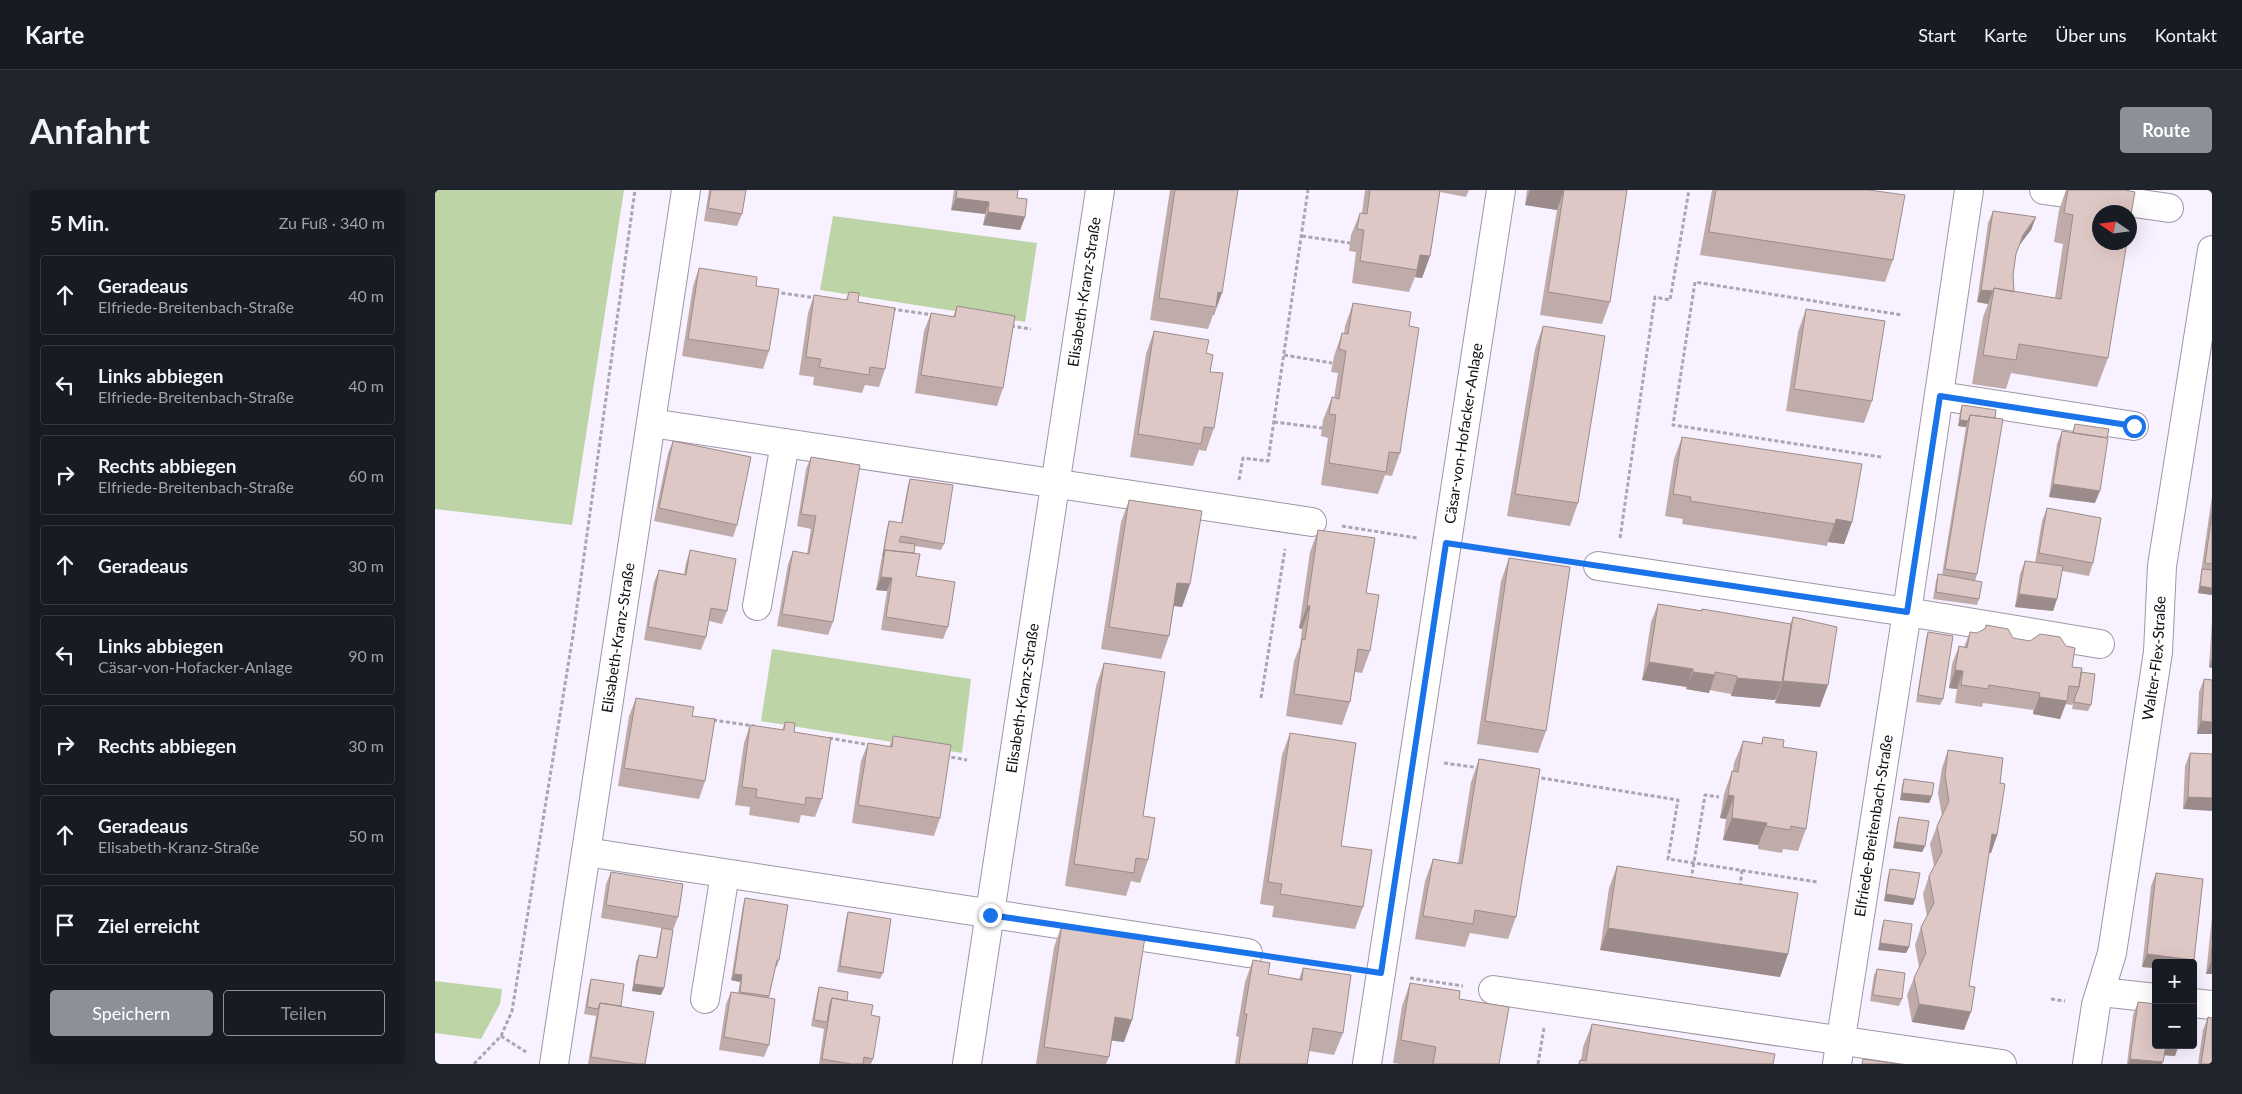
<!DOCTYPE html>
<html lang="de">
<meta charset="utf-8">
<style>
body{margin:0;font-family:Lato,sans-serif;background:#20242c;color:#f1f3f6}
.controls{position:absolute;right:15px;bottom:15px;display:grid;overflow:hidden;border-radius:5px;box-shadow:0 5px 20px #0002}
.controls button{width:45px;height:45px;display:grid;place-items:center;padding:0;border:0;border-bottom:1px solid #363941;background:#171b24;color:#f1f3f6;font:25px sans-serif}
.compass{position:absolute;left:1657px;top:15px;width:45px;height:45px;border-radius:50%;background:#171b24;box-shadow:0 5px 20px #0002;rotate:283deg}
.stop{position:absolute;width:15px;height:15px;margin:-11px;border:4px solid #1a73e8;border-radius:50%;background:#fff}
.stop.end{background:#1a73e8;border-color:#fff;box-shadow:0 1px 5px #0008}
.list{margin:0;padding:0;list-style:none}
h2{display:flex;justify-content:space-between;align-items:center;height:65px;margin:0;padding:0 20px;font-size:21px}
h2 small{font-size:16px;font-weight:400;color:#9ea1a6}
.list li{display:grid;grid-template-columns:32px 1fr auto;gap:15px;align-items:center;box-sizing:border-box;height:80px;margin:0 10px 10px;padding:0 10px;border:1px solid #363941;border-radius:5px}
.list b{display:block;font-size:19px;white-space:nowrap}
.list p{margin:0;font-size:16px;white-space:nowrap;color:#9ea1a6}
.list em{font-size:16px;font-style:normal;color:#9ea1a6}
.actions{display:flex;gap:10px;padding:15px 20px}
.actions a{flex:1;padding:11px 0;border:1px solid #8c9099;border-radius:5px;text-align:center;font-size:18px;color:#8c9099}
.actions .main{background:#8c9099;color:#fff}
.icon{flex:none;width:28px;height:28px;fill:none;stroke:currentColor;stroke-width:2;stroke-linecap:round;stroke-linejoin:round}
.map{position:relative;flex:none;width:1777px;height:874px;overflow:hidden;border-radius:5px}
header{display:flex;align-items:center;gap:30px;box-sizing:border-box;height:70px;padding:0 25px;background:#171b24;border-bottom:1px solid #363941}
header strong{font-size:24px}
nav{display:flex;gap:28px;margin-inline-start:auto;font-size:18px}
.intro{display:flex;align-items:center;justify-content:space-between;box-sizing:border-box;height:120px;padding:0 30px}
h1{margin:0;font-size:35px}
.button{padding:12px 22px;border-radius:5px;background:#8c9099;color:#fff;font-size:18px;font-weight:700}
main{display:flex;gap:30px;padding:0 30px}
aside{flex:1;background:#171b24;border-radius:5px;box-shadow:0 5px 20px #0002}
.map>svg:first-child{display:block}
</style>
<header>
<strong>Karte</strong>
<nav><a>Start</a><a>Karte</a><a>Über uns</a><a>Kontakt</a></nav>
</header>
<div class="intro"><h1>Anfahrt</h1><a class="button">Route</a></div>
<main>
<aside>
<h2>5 Min.<small>Zu Fuß · 340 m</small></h2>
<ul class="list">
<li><svg class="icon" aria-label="ahead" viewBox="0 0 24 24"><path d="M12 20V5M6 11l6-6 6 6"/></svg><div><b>Geradeaus</b><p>Elfriede-Breitenbach-Straße</p></div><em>40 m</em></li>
<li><svg class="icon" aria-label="left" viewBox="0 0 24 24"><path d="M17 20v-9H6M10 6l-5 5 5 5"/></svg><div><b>Links abbiegen</b><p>Elfriede-Breitenbach-Straße</p></div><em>40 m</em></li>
<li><svg class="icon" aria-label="right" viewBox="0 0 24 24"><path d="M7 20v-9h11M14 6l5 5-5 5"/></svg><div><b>Rechts abbiegen</b><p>Elfriede-Breitenbach-Straße</p></div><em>60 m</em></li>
<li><svg class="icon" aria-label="ahead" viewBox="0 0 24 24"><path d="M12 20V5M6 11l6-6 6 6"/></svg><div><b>Geradeaus</b></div><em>30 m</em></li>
<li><svg class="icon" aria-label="left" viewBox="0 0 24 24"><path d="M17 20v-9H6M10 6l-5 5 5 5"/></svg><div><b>Links abbiegen</b><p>Cäsar-von-Hofacker-Anlage</p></div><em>90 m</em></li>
<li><svg class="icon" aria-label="right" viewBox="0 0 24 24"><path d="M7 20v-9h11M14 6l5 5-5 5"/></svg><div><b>Rechts abbiegen</b></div><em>30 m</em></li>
<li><svg class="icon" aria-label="ahead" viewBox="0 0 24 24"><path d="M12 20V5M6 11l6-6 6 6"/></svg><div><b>Geradeaus</b><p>Elisabeth-Kranz-Straße</p></div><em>50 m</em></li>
<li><svg class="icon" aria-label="arrive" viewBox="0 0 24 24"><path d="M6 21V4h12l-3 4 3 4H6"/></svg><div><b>Ziel erreicht</b></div></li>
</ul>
<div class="actions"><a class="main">Speichern</a><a>Teilen</a></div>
</aside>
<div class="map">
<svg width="1777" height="874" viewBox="0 0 1777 874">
<rect width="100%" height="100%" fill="#f8f1ff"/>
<path fill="#bcd4a6" d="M0,0H189L137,335L0,319Z
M398,26L602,53L590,132L385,100Z
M337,459L536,489L527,563L326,531Z
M0,791L67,799L65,814L46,849L0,843Z"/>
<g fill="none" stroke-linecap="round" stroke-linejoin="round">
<g stroke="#9e96a6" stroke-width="30">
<g id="minor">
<path d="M1609,0L1734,18"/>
<path d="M1505,206L1699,236"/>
<path d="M216,233L877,332"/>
<path d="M1163,376L1472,422L1665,454"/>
<path d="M322,416L350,253"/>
<path d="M151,662L813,763"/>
<path d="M1058,800L1567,874"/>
<path d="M1666,802L1721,808"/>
<path d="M270,809L290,684"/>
<path d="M1758,813L1777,815"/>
<path id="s1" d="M119,874L251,0"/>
<path id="s2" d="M532,874L665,0"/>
<path id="s3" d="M932,874L1066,0"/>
<path id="s4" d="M1402,874L1472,422L1534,0"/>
<path id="s5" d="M1652,874L1661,815L1677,763L1723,462L1727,376L1777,60"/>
</g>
</g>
<path stroke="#aaa5b0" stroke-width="3" stroke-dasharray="4 2.5" stroke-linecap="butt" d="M867,46L915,53
M340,102L381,108
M457,119L498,125
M576,136L596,139
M849,165L897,173
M839,232L887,238
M1446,267L1238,235L1260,92L1467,125
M804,290L808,268L833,271L873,0
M907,336L982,348
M1185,348L1220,107L1235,110L1254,0
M1043,357L1133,371
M826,508L850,359
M278,530L319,536
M394,548L435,555
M510,566L532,570
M1009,573L1045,578
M1100,587L1243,610L1233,669L1382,692
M1256,690L1270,605L1284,607
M1305,697L1307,680
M842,768L917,779
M975,788L1028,796
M1616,809L1630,811
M66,846L91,862
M39,874L66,846L77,821L138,445L200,0
M1103,874L1109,838"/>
<use href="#minor" stroke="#fff" stroke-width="28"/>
</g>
<path fill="#bfacaa" d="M274,0H311L307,24L302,36L269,31Z
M519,0H583L582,8L590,27L585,40L548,35L550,24L516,20Z
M735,0H803L779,125H778L773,139L715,130Z
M930,0H1034L1031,7L1005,2L995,66L987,88L980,87L974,102L917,93L921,62L914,61L916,45L925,23H927Z
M1092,0H1192L1175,112L1167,134L1105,125L1122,20L1090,15Z
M1277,0H1434L1458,70L1450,92L1265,65Z
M1631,0H1690L1673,168L1662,197L1576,183L1571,199L1537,194L1548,127L1553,114L1542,112L1553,33L1558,21L1601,27L1596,40L1583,57L1581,64L1578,85L1579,102L1620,108L1628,54L1619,52L1624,20Z
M264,78L321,96L334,161L328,179L247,166L258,96Z
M414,102L423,112L450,179L444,197L430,195L427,203L378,195L379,187L364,185L373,123L379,105L411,110Z
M918,113L974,136L965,263L957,286L950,285L943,304L886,295L893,248L886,246L888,230L897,207L899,208L903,183L896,182L899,166L907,143L909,144L910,136Z
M522,116L568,198L562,216L480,203L489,141L496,123L518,127Z
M1371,119L1437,211L1429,233L1351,221L1363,142Z
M1108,136L1143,313L1135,336L1072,326L1100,159Z
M719,141L771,163L775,182L779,238L771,261L764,260L758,276L695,267L711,164Z
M1527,215L1561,220L1542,384L1540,391L1544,409L1542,415L1498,409L1501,391L1503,384L1507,385L1531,237L1523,236L1525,221Z
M1640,234L1660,313L1614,307L1622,254L1627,241L1637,243Z
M1247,247L1417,332L1409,354L1393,352L1392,356L1247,334L1248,329L1230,326L1239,269Z
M238,251L302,335L298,347L219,331L233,263Z
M376,267L398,432L393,445L342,436L353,374L358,361L372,364L376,339L362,336L371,279Z
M475,289L509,354L506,360L480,356L479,363L481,386L513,437L508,449L446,440L452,401L441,400L452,338L454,331L466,333L473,295Z
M1777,306V405L1763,403Z
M694,310L755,394L747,417L739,416L734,446L726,469L666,459L686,332Z
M1612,318L1658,373L1654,386L1627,381L1622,409L1618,421L1580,417L1585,384L1590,371L1600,373L1607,331Z
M883,340L931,403L935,461L927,483L920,482L915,512L907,535L851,526L859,471L865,456L867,439L864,438L875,362Z
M255,360L292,421L287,434L274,431L271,447L266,460L209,450L219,392L224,380L249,384L251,373Z
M1074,368L1111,541L1103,563L1042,554L1066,391Z
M1223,414L1355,434L1358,427L1385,517L1340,513L1341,509L1340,510L1296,506V504L1274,500V503L1251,499L1252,497L1207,490L1216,432Z
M1777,430V478L1774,477Z
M1551,435L1646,482L1656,515L1653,521L1637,519L1638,514L1637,515L1630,514L1625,529L1598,524V520L1548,513L1547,517L1520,513L1522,499L1514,498L1517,474L1524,456L1529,457L1535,442L1542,443L1550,439Z
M1493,442L1508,509L1505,515L1481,512L1491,449Z
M669,473L708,626L713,670L705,693L696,691L691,706L630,696L661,496Z
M1769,489L1777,490V544H1762L1764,502Z
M201,508L257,526L270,591L264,609L183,596L194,526Z
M350,532L359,542L387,609L380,627L366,625L364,633L314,625L315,617L300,615L309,553L315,535L347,540Z
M855,543L906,656L928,717L920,739L837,727L839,716L825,714L847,565Z
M458,546L505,628L499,646L417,633L426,571L433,553L454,557Z
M1328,547L1348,557L1371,639L1363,661L1348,659L1347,663L1323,659V655L1288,650L1291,629L1285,628L1289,604L1297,581H1298L1299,573L1308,551L1326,554Z
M1513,560L1565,593L1562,645L1556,663L1554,662L1534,796L1529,840L1477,832L1472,805L1479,788L1484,777L1480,755L1486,737L1492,727L1488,704L1494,686L1499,676L1495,654L1502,636L1507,626L1503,603L1507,578Z
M1755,563L1777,564L1748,619L1750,576Z
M1044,569L1081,727L1073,749L1035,743L1030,757L980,749L990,691L998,669L1023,673L1036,592Z
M1469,589L1497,606L1494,613L1465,610L1467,595Z
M1464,627L1490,656L1487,662L1458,658L1462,633Z
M1182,676L1353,764L1345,787L1165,760L1174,698Z
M1455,679L1480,709L1478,715L1449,711L1453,686Z
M176,682L243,727L238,740L166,728L171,694Z
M1721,683L1759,770L1757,773H1721V778L1707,777L1716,696Z
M310,708L344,770L342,777L340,776L334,807V855L329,867L284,860L291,814L296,802L303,803L305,792L296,790L308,715Z
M413,722L448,783L445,789L402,782L411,729Z
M1777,727V784H1771Z
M1449,730L1474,757L1471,763L1443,760L1447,736Z
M627,734L689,852L676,850L674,867L671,874H601L619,757Z
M227,738L226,805L197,801L201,772L204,765L221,768L225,745Z
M818,770L833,784L864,789L868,778L908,843L899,865L874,861L872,874H800L804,847L801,846L810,792Z
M1442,779L1467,809L1464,816L1435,811L1439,785Z
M156,789L186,816L210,874H153L161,826L149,824L154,795Z
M975,793L1024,809L1064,874H965L958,873L967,816Z
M384,797L412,811L436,825L438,869L436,874H384L389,839L376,836L382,804Z
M1703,812L1740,866L1729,865L1727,874H1692L1698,825Z
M1773,827L1777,874H1763L1768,840Z
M1157,834L1338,874H1143L1145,870H1146L1148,857Z"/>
<path fill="#9b8c8b" d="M1095,0H1129L1122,20L1090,15Z
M521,8L554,12L550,24L516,20Z
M553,22L590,27L585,40L548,35Z
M1601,27L1596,40L1583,57L1588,45Z
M985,65L995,66L987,88L980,87L982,80Z
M1546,100L1558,101L1553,114L1542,112Z
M783,102L787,103L779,125H778L781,117Z
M1525,230L1533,231L1531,237L1523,236Z
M1618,294L1665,301L1660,313L1614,307Z
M1401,329L1417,332L1409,354L1393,352Z
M446,387L457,388L452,401L441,400Z
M742,393L755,394L747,417L734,415Z
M1765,396L1777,398V405L1763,403Z
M1584,404L1622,409L1618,421L1580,417Z
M872,416H875L867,439L864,438Z
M1777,468V478L1774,477Z
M1214,472L1258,479L1252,497L1207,490Z
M1520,480L1528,481L1522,499L1514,498Z
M1258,482L1280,485L1274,503L1251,499Z
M1302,488L1347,492L1340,510L1296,506Z
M1348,491L1393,495L1385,517L1340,513Z
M1604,507L1632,511L1625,529L1598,524Z
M1766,531L1777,532V544H1762Z
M1467,603L1497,606L1494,613L1465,610Z
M1293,605L1299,606L1291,629L1285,628Z
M1753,607L1777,608V621L1748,619Z
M1297,628L1332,633L1323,655L1288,650Z
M1557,644L1562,645L1556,663L1550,662Z
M1460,652L1490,656L1487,662L1458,658Z
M1451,704L1480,709L1478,715L1449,711Z
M1173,738L1353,764L1345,787L1165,760Z
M1445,753L1474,757L1471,763L1443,760Z
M1712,764L1759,770L1757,773H1721V778L1707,777Z
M1776,771H1777V784H1771Z
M299,784L307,785L305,792L296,790Z
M199,794L229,798L226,805L197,801Z
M1484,814L1536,822L1529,840L1477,832Z
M680,827L697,830L689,852L672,850Z
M1730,855H1744L1740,866L1726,865Z
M1695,869L1728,872L1727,874H1693Z"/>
<path fill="#dec8c6" stroke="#9b8c8b" d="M276,0H311L307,24L273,18Z
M522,0H583L582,8L592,9L590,27L553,22L554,12L521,8Z
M740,0H803L787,103L783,102L781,117L724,108Z
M935,0H1005L995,66L985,65L982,80L925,71L929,40L922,39L925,23L932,24Z
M1129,0H1192L1175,112L1113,102Z
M1281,0H1434L1470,5L1458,70L1274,42Z
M1633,0H1690L1700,2L1694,35V22H1664V52H1692L1673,168L1584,154L1581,170L1548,165L1559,98L1626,109L1638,25L1629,23Z
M1558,21L1601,27L1588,45L1581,64L1578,85L1579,102L1559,98L1558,101L1546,100Z
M264,78L322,87L321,96L344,99L334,161L253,149Z
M414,102L424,103L423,112L460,118L450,179L435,177L434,185L384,177L386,169L371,167L379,105L412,110Z
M918,113L976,122L974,136L984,138L965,263L954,262L951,282L894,273L901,225L894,224L897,207L904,209L911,161L904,159L907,143L913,144Z
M522,116L580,126L568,198L486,185L496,123L520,127Z
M1371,119L1450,131L1437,211L1359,199Z
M1108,136L1170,146L1143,313L1080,304Z
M719,141L774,150L771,163L778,165L775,182L788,183L779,238L769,237L766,254L703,244Z
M1527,215L1561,220L1560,228L1535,225L1533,231L1525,230Z
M1535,225L1568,229L1542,384L1510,379Z
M1640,234L1674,239L1672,248L1638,243Z
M1627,241L1673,248L1665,301L1618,294Z
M1247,247L1427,274L1417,332L1401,329L1400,334L1255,311L1256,307L1238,304Z
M238,251L316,267L302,335L224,318Z
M376,267L425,275L398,432L347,424L358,361L374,364L381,326L366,324Z
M475,289L518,295L509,354L466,346L464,352L480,354L479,363L450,360L448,366L454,331L467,333Z
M694,310L767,321L755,394L742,393L734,446L674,437Z
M1612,318L1666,328L1658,373L1604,363Z
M1777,323V374L1770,373Z
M883,340L940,348L931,403L944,405L935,461L923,459L915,512L859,504L867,449L870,450L875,416H872Z
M255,360L301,369L292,421L276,418L271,447L213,437L224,380L251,385Z
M450,360L485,364L481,386L520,392L513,437L451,427L457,388L446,387Z
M1074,368L1135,377L1111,541L1050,531Z
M1590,371L1628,376L1622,409L1584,404Z
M1767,379L1777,380V398L1765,396Z
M1503,384L1547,392L1544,409L1501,402Z
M1223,414L1267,421V419L1356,434L1347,492L1302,488V486L1280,482V485L1258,482V479L1214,472Z
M1358,427L1402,437L1393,495L1348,491Z
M1551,435L1573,439L1578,448L1595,451L1605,444L1625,447L1631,456L1640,458L1637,477L1647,478L1644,497L1634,496L1632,511L1604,507L1605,503L1554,495L1553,499L1526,495L1528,481L1520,480L1524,456L1532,458L1535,442L1542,443L1551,438Z
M1493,442L1518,446L1508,509L1483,505Z
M669,473L730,482L708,626L720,628L713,670L701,668L699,683L639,674Z
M1646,482L1660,484L1656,515L1639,512L1640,507L1644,497Z
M1769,489L1777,490V532L1766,531Z
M201,508L259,517L257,526L280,529L270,591L189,578Z
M350,532L360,533L359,542L396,548L387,609L371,607L370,615L321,607L322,599L307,597L315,535L349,540Z
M855,543L921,553L906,656L937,660L928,717L845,704L847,694L833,692Z
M458,546L516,555L505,628L423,615L433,553L457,557Z
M1328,547L1349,550L1348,557L1382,562L1371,639L1356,636L1355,640L1331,636L1332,633L1297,628L1299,606L1293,605L1297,581L1303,582L1308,551L1327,554Z
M1513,560L1568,568L1565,593L1570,594L1562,645L1557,644L1534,796L1540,797L1536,822L1484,814L1479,788L1491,763L1486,737L1499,713L1494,686L1507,662L1502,636L1514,611L1510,585Z
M1755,563L1777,564V608L1753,607Z
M1044,569L1105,579L1081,727L1040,720L1038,734L988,726L998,669L1027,674Z
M1469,589L1499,593L1497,606L1467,603Z
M1464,627L1494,631L1490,656L1460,652Z
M1182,676L1363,703L1353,764L1173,738Z
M1455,679L1485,683L1480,709L1451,704Z
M176,682L248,694L243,727L171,715Z
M1721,683L1768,689L1759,770L1712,764Z
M310,708L353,715L344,770H342L334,806L305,802L307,785L299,784Z
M413,722L456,729L448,783L405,776Z
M1449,730L1477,734L1474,757L1445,753Z
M627,734L710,747L697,830L680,827L674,867L609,857Z
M227,738L238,740L229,798L199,794L204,765L222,768Z
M1777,758V771H1776Z
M818,770L835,773L833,784L867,790L868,778L916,785L908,843L878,838L872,874H804L812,824H809Z
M1442,779L1470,783L1467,809L1438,805Z
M156,789L189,794L186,816L165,813L163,819L152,817Z
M975,793L1025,801L1024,809L1074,817L1064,874H998L1001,857L966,850Z
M384,797L413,802L412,811L397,808L395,814L392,832L379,830Z
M296,802L340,809L334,855L289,847Z
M397,808L438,815L436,825L445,827L438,869L429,867L428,874H416L387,869Z
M1703,812L1721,814V855H1731L1728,872L1695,869Z
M165,813L219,822L210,874H202L156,867Z
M1773,827L1777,828V874H1766Z
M1157,834L1340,864L1338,874H1144L1145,870L1151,871Z
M1428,869L1462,874H1427Z"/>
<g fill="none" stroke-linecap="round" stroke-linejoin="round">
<path stroke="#1a73e8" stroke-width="6" d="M555,725L946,783L1011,353L1472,422L1505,206L1699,236"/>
</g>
<g text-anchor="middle" stroke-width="4.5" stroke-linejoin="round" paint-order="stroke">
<g font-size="15" fill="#0f0c12" stroke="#fff">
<text dy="5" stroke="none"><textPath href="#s2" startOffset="781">Elisabeth-Kranz-Straße</textPath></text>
<text dy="5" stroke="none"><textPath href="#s3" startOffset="638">Cäsar-von-Hofacker-Anlage</textPath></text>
<text dy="5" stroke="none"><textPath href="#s1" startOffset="431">Elisabeth-Kranz-Straße</textPath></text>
<text dy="5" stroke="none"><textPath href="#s5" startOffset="412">Walter-Flex-Straße</textPath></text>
<text dy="5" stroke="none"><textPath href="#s2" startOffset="370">Elisabeth-Kranz-Straße</textPath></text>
<text dy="5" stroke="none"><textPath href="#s4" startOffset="241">Elfriede-Breitenbach-Straße</textPath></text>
</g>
</g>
</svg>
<div class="controls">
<button>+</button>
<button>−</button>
</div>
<svg class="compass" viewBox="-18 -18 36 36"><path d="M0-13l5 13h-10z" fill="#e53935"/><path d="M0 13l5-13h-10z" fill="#9ea1a6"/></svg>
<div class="stop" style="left:1699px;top:236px"></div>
<div class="stop end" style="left:555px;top:725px"></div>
</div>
</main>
